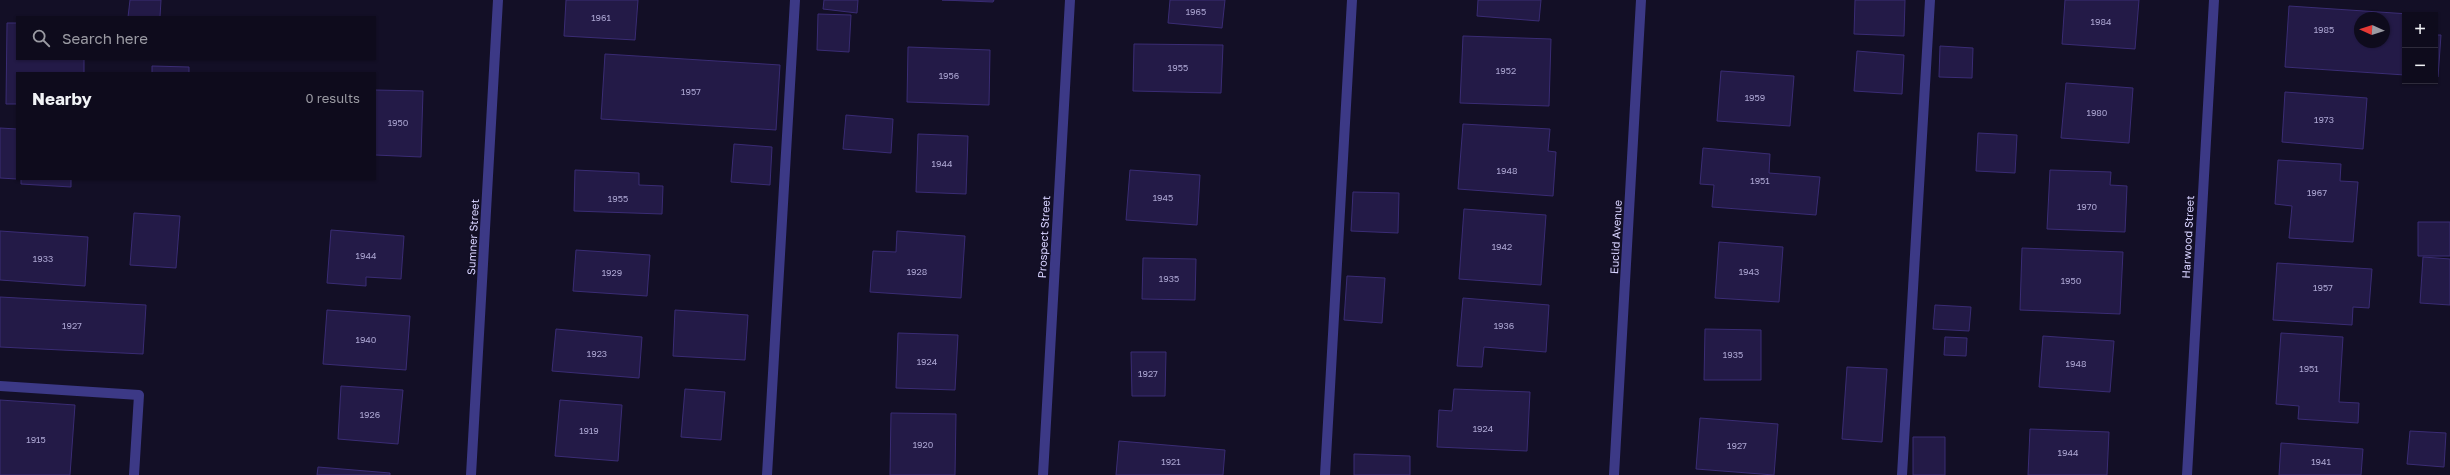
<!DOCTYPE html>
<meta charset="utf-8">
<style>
body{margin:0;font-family:"Golos Text",sans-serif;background:#1c1929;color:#f1f3f6}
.controls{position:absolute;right:12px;top:12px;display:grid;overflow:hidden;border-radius:0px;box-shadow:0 1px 3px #0004}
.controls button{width:36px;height:36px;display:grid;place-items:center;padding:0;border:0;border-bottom:1px solid #2e2b3b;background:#0e0b1c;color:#f1f3f6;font:20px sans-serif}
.compass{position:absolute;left:2354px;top:12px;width:36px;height:36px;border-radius:50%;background:#0e0b1c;box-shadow:0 1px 3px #0004;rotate:273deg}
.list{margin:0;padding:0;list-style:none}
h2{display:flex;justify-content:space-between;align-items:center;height:52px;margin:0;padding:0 16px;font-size:17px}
h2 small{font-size:13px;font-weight:400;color:#9b9ba3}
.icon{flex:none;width:22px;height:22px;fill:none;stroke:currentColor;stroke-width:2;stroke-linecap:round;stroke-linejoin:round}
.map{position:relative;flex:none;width:2450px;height:475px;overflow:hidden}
.search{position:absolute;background:#0e0b1c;box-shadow:0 1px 3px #0004;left:16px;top:16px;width:360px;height:44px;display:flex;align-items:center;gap:10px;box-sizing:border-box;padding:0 14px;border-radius:0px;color:#9b9ba3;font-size:15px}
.panel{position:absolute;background:#0e0b1c;box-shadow:0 1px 3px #0004;left:16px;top:72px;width:360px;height:108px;border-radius:0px}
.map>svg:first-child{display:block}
</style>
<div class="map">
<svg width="2450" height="475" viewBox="0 0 2450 475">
<rect width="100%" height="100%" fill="#130f26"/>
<path fill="#231a47" stroke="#3a2c74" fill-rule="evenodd" d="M130,0H161L160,17H128Z
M566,0H638L635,40L564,36Z
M824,0H858L857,13L823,9Z
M942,0H994L993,2Z
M1170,0H1225L1222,28L1168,23Z
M1478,0H1541L1539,21L1477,16Z
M1855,0H1905L1904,36L1854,34Z
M2065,0H2139L2135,49L2062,44Z
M2289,6L2409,14L2405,15V75L2285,67ZM2360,18H2384V42H2360Z
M818,14L851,15L849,52L817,50Z
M7,23H17V59H84V73H17V104H6Z
M2435,35H2441L2438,77H2435Z
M1463,36L1551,39L1549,106L1460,103Z
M1134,44L1223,45L1221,93L1133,91Z
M1940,46L1973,48L1972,78L1939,77Z
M908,47L990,50L989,105L907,102Z
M1857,51L1904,55L1902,94L1854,91Z
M605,54L780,65L776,130L601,119Z
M152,66L189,67V73H152Z
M1721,71L1794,76L1790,126L1717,121Z
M2066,83L2133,88L2129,143L2061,138Z
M375,90L423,91L421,157L375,155Z
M2285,92L2367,98L2363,149L2282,142Z
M846,115L893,119L891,153L843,149Z
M1463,124L1550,129L1548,151L1556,152L1553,196L1458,189Z
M0,128L17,129V179L0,178Z
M1978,133L2017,135L2015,173L1976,171Z
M918,134L968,136L966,194L916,192Z
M734,144L772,147L770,185L731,182Z
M1703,148L1770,154L1769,173L1820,177L1816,215L1712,207L1714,185L1700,184Z
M2278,160L2341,164L2340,181L2358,182L2353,242L2289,238L2292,206L2275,204Z
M575,170L639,173V185L663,186L662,214L574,211Z
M1130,170L1200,175L1197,225L1126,220Z
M2050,170L2111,172L2110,185L2127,186L2125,232L2047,229Z
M21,179H71V187L21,184Z
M1353,192L1399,193L1398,233L1351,231Z
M1464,209L1546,215L1541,285L1459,279Z
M134,213L180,216L176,268L130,265Z
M2418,222H2450V256H2418Z
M331,230L404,236L401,279L366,277V286L327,283Z
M0,231L88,237L85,286L0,280Z
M897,231L965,236L961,298L870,292L873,251L896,252Z
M1719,242L1783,247L1779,302L1715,298Z
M2022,248L2123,252L2120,314L2020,310Z
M576,250L650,255L647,296L573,291Z
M2423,257L2450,259V305L2420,303Z
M1143,258L1196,259L1195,300L1142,299Z
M2277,263L2372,269L2369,308L2353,307L2352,325L2273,320Z
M1347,276L1385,278L1382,323L1344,320Z
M0,297L146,305L143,354L0,347Z
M1463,298L1549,305L1546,352L1484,347L1482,367L1457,366Z
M1935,305L1971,307L1969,331L1933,329Z
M327,310L410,316L406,370L323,364Z
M675,310L748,315L745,360L673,356Z
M556,329L642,337L639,378L552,371Z
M1705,329L1761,330V380H1704Z
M898,333L958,335L955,390L896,388Z
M2281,333L2343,337L2339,402L2359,403L2358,423L2298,419L2299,406L2276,404Z
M2043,336L2114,341L2110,392L2039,387Z
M1945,337L1967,338L1966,356L1944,355Z
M1131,352H1166L1165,396H1132Z
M1847,367L1887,369L1882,442L1842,439Z
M341,386L403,390L398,444L338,439Z
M685,389L725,392L721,440L681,437Z
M1454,389L1530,392L1527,451L1437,447L1439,410L1452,411Z
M0,400L75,405L70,475H0Z
M560,400L622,405L618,461L555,456Z
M891,413L956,414L955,475H890Z
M1700,418L1778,424L1774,475L1696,469Z
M2030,429L2109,432L2107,475H2028Z
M2410,431L2446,433L2444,467L2407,464Z
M1913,437H1945V475H1913Z
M1119,441L1225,450L1223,475H1116Z
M2281,443L2363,449L2361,475H2279Z
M1354,454L1410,456V475H1354Z
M318,467L390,473V475H317Z"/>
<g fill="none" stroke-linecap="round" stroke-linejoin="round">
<path stroke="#3c3986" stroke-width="10" d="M0,386L139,395L134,475
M767,475L795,0
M1325,475L1352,0
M1902,475L1930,0"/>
<path stroke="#3c3986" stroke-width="10" d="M471,475L498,0
M1043,475L1070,0
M1614,475L1641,0
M2187,475L2214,0"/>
</g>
<g text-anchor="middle" stroke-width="3" stroke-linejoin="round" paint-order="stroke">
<g font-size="9" fill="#aba5d1">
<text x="1196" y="15">1965</text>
<text x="601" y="21">1961</text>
<text x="2101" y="25">1984</text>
<text x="2324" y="33">1985</text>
<text x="1178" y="71">1955</text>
<text x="1506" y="74">1952</text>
<text x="949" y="79">1956</text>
<text x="691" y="95">1957</text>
<text x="1755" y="101">1959</text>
<text x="2097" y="116">1980</text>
<text x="2324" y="123">1973</text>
<text x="398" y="126">1950</text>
<text x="942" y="167">1944</text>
<text x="1507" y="174">1948</text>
<text x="1760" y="184">1951</text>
<text x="2317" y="196">1967</text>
<text x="1163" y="201">1945</text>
<text x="618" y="202">1955</text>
<text x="2087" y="210">1970</text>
<text x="1502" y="250">1942</text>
<text x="366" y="259">1944</text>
<text x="43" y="262">1933</text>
<text x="917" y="275">1928</text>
<text x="1749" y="275">1943</text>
<text x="612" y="276">1929</text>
<text x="1169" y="282">1935</text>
<text x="2071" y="284">1950</text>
<text x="2323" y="291">1957</text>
<text x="72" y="329">1927</text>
<text x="1504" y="329">1936</text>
<text x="366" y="343">1940</text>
<text x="597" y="357">1923</text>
<text x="1733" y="358">1935</text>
<text x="927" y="365">1924</text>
<text x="2076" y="367">1948</text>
<text x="2309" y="372">1951</text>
<text x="1148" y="377">1927</text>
<text x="370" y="418">1926</text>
<text x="1483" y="432">1924</text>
<text x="589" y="434">1919</text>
<text x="36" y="443">1915</text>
<text x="923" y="448">1920</text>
<text x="1737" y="449">1927</text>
<text x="2068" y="456">1944</text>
<text x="1171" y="465">1921</text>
<text x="2321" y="465">1941</text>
</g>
<g font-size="11" fill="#d8d3ff" stroke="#130f26">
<text transform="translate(473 237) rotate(-87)" y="4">Sumner Street</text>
<text transform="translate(1044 237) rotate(-87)" y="4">Prospect Street</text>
<text transform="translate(1616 237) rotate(-87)" y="4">Euclid Avenue</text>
<text transform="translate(2188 237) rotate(-87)" y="4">Harwood Street</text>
</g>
</g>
</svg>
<div class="controls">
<button>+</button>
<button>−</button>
</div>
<svg class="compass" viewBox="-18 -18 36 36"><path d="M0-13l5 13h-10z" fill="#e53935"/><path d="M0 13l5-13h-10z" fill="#9b9ba3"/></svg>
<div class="search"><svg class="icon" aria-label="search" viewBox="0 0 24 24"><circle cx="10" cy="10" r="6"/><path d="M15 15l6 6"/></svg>Search here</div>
<section class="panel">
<h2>Nearby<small>0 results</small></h2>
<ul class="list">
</ul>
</section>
</div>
